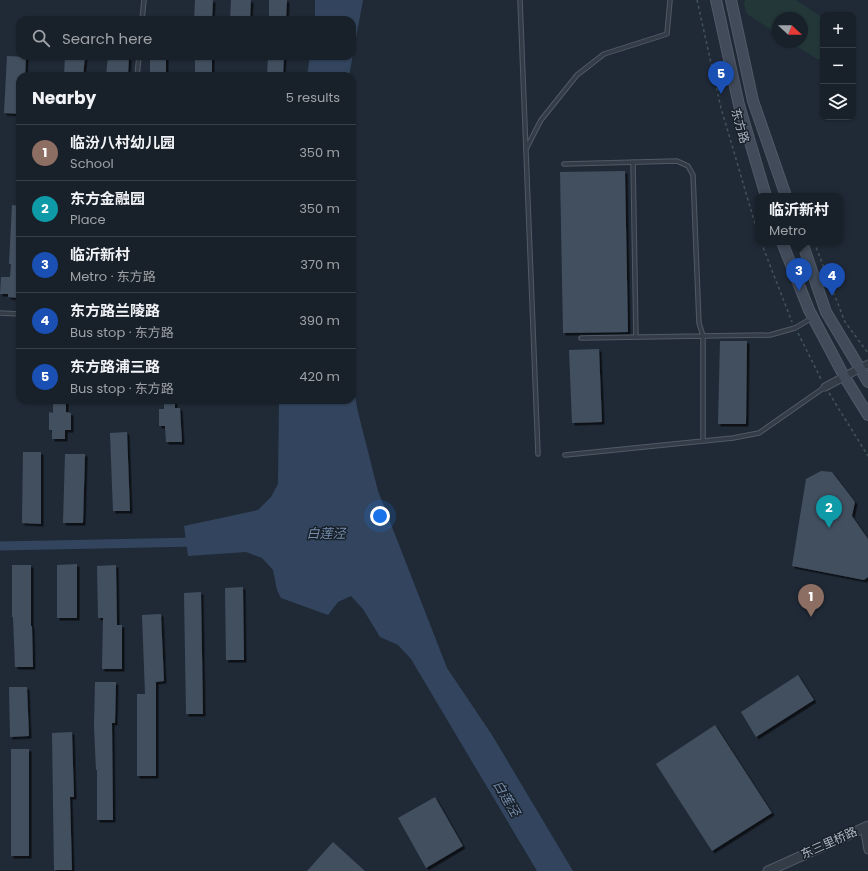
<!DOCTYPE html>
<meta charset="utf-8">
<style>
body{margin:0;font-family:Poppins,"Noto Sans SC",sans-serif;background:#252d35;color:#f1f3f6}
.controls{position:absolute;right:12px;top:12px;display:grid;overflow:hidden;border-radius:8px;box-shadow:0 1px 3px #0004}
.controls button{width:36px;height:36px;display:grid;place-items:center;padding:0;border:0;border-bottom:1px solid #363e46;background:#182029;color:#f1f3f6;font:20px sans-serif}
.compass{position:absolute;left:772px;top:12px;width:36px;height:36px;border-radius:50%;background:#182029;box-shadow:0 1px 3px #0004;rotate:112deg}
.you{position:absolute;left:380px;top:516px;width:14px;height:14px;margin:-10px;border:3px solid #fff;border-radius:50%;background:#1a73e8;box-shadow:0 0 0 6px #1a73e833}
.badge{display:grid;place-items:center;width:26px;height:26px;border-radius:50%;background:#7faef7;color:#fff;font-size:13px;font-weight:700}
.pin{position:absolute;translate:-50% -33px;filter:drop-shadow(0 1px 2px #0008)}
.pin::after{content:'';position:absolute;top:21px;width:14px;height:12px;background:inherit;clip-path:polygon(0 0,100% 0,50% 100%)}
.popup{position:absolute;left:755px;top:193px;width:88px;height:52px;box-sizing:border-box;display:grid;place-content:center;border-radius:8px;background:#182029;filter:drop-shadow(0 1px 3px #0005);font-size:13px;white-space:nowrap;color:#9fa3a8}
.popup b{font-size:15px;color:#f1f3f6}
.popup::after{content:'';position:absolute;left:50%;top:100%;margin-left:-8px;border:8px solid transparent;border-top-color:#182029}
.list{margin:0;padding:0;list-style:none}
h2{display:flex;justify-content:space-between;align-items:center;height:52px;margin:0;padding:0 16px;font-size:17px}
h2 small{font-size:13px;font-weight:400;color:#9fa3a8}
.list li{display:grid;grid-template-columns:26px 1fr auto;gap:12px;align-items:center;box-sizing:border-box;height:56px;padding:0 16px;border-top:1px solid #363e46}
.list b{display:block;font-size:15px;white-space:nowrap}
.list p{margin:0;font-size:13px;white-space:nowrap;color:#9fa3a8}
.list em{font-size:13px;font-style:normal;color:#9fa3a8}
.icon{flex:none;width:22px;height:22px;fill:none;stroke:currentColor;stroke-width:2;stroke-linecap:round;stroke-linejoin:round}
.map{position:relative;flex:none;width:868px;height:871px;overflow:hidden}
.search{position:absolute;background:#182029;box-shadow:0 1px 3px #0004;left:16px;top:16px;width:340px;height:44px;display:flex;align-items:center;gap:10px;box-sizing:border-box;padding:0 14px;border-radius:12px;color:#9fa3a8;font-size:15px}
.panel{position:absolute;background:#182029;box-shadow:0 1px 3px #0004;left:16px;top:72px;width:340px;height:332px;border-radius:12px}
.map>svg:first-child{display:block}
</style>
<div class="map">
<svg width="868" height="871" viewBox="0 0 868 871">
<defs>
<filter id="shadow"><feDropShadow dx="2.5" dy="2.5" stdDeviation="0" flood-color="#0009"/></filter>
</defs>
<rect width="100%" height="100%" fill="#202a37"/>
<path fill="#233739" d="M745,0H796L823,18V60L817,59L790,42H802V18H778V34L747,14L744,5Z"/>
<path fill="#33455e" d="M315,0H363L349,76H307L310,56H352V20H315Z
M352,381L358,412L378,491L447,668L492,735L573,871H537L411,659L398,645L380,637L363,609L351,596L338,602L328,615L281,598L277,590L273,570L262,558L246,552L188,556L184,526L258,510L271,497L278,484L279,400H352Z"/>
<g fill="none" stroke-linecap="round" stroke-linejoin="round">
<path stroke="#33455e" stroke-width="9" d="M0,546L197,542"/>
</g>
<path fill="#434f5f" filter="url(#shadow)" d="M195,0H213L212,20H194Z
M231,0H251L250,20H230Z
M269,0H287L286,20H269Z
M7,56L26,57L25,76H20V114L4,113Z
M65,56H85L83,76H64Z
M108,56H129L128,76H106Z
M150,56H166V76H150Z
M195,56H212V76H195Z
M268,56H284L283,76H267Z
M625,171L628,332L563,333L560,172Z
M12,205L20,206V279L18,298L8,297V294H0L1,277H10L11,264H9Z
M720,341H747L746,424H718Z
M599,349L602,422L572,423L569,350Z
M53,400H66V412L71,413V430H65V439H52V430H49V412L53,413Z
M164,400H175V408H180L182,442H166L165,426H159V409H164Z
M127,432L130,511H113L110,433Z
M23,452H41V524L22,523Z
M65,454H85L83,523H63Z
M821,471L832,472L855,502L852,516L868,539V577L864,580L792,566L806,479Z
M77,564V618H57V565Z
M12,565H31V626H32L33,667H15L13,617H12Z
M116,565L117,625H122V669H102L103,618H98L97,566Z
M243,587L244,660H226L225,588Z
M201,592L203,714H186L184,593Z
M161,614L164,681L156,682V776H137V694H145L142,615Z
M798,675L814,700L756,737L741,712Z
M95,682H116L115,723H112L113,820H97V770H96L94,726Z
M9,687H27L29,736L10,737Z
M715,725L772,813L712,851L656,764Z
M72,732L74,797H70L72,870H54L52,733Z
M11,749H29V856H11Z
M435,797L463,846L426,868L398,818Z
M333,842L365,871H307Z"/>
<g fill="none" stroke-linecap="round" stroke-linejoin="round">
<g stroke="#515965" stroke-width="5.5">
<path id="service" d="M520,0L538,454
M142,20L144,0
M137,76L139,56
M526,149L541,120L577,75L604,54L667,34L670,0
M633,162L636,337
M564,164L677,161L688,166L693,175L699,323L703,336V441
M0,313L20,314
M581,338L770,335L795,328L812,318
M565,455L733,438L759,433L825,387"/>
</g>
<g stroke="#515965" stroke-width="9">
<path id="minor" d="M825,387L868,364
M864,827L868,850"/>
</g>
<g stroke="#515965" stroke-width="11">
<path id="tertiary" d="M768,871L868,826"/>
</g>
<g stroke="#515965" stroke-width="12">
<path id="secondary" d="M716,0L739,105L766,196
M731,0L753,101L786,196
M782,242L809,310L844,376L868,415
M802,242L826,312L868,382"/>
</g>
<path stroke="#415457" stroke-width="1.5" stroke-dasharray="3 3" stroke-linecap="butt" d="M697,0L721,108L758,234
M761,242L792,322
M814,242L845,322L868,353
M798,333L822,381
M829,393L868,456"/>
<use href="#service" stroke="#333c47" stroke-width="3.5"/>
<use href="#minor" stroke="#333c47" stroke-width="7"/>
<use href="#tertiary" stroke="#333c47" stroke-width="9"/>
<use href="#secondary" stroke="#414b5a" stroke-width="10"/>
</g>
<g text-anchor="middle" stroke-width="3" stroke-linejoin="round" paint-order="stroke">
<g font-size="12" fill="#adb6c4" stroke="#19212b">
<text transform="translate(740 126) rotate(74)" y="4">东方路</text>
<text transform="translate(829 843) rotate(-24)" y="4">东三里桥路</text>
</g>
<g font-size="13" font-style="italic" fill="#758dac" stroke="#19212b">
<text x="326" y="538">白莲泾</text>
<text transform="translate(507 798) rotate(59)" y="5">白莲泾</text>
</g>
</g>
</svg>
<div class="controls">
<button>+</button>
<button>−</button>
<button><svg class="icon" aria-label="layers" viewBox="0 0 24 24"><path d="M12 4l9 5-9 5-9-5zM3 14l9 5 9-5"/></svg></button>
</div>
<svg class="compass" viewBox="-18 -18 36 36"><path d="M0-13l5 13h-10z" fill="#e53935"/><path d="M0 13l5-13h-10z" fill="#9fa3a8"/></svg>
<div class="you"></div>
<div class="pin badge" style="left:811px;top:617px;background:#8d6e63">1</div>
<div class="pin badge" style="left:829px;top:528px;background:#0f9aa8">2</div>
<div class="pin badge" style="left:799px;top:291px;background:#1a4fb4">3</div>
<div class="popup"><b>临沂新村</b>Metro</div>
<div class="pin badge" style="left:832px;top:296px;background:#1a4fb4">4</div>
<div class="pin badge" style="left:721px;top:94px;background:#1a4fb4">5</div>
<div class="search"><svg class="icon" aria-label="search" viewBox="0 0 24 24"><circle cx="10" cy="10" r="6"/><path d="M15 15l6 6"/></svg>Search here</div>
<section class="panel">
<h2>Nearby<small>5 results</small></h2>
<ul class="list">
<li><span class="badge" style="background:#8d6e63">1</span><div><b>临汾八村幼儿园</b><p>School</p></div><em>350 m</em></li>
<li><span class="badge" style="background:#0f9aa8">2</span><div><b>东方金融园</b><p>Place</p></div><em>350 m</em></li>
<li><span class="badge" style="background:#1a4fb4">3</span><div><b>临沂新村</b><p>Metro · 东方路</p></div><em>370 m</em></li>
<li><span class="badge" style="background:#1a4fb4">4</span><div><b>东方路兰陵路</b><p>Bus stop · 东方路</p></div><em>390 m</em></li>
<li><span class="badge" style="background:#1a4fb4">5</span><div><b>东方路浦三路</b><p>Bus stop · 东方路</p></div><em>420 m</em></li>
</ul>
</section>
</div>
